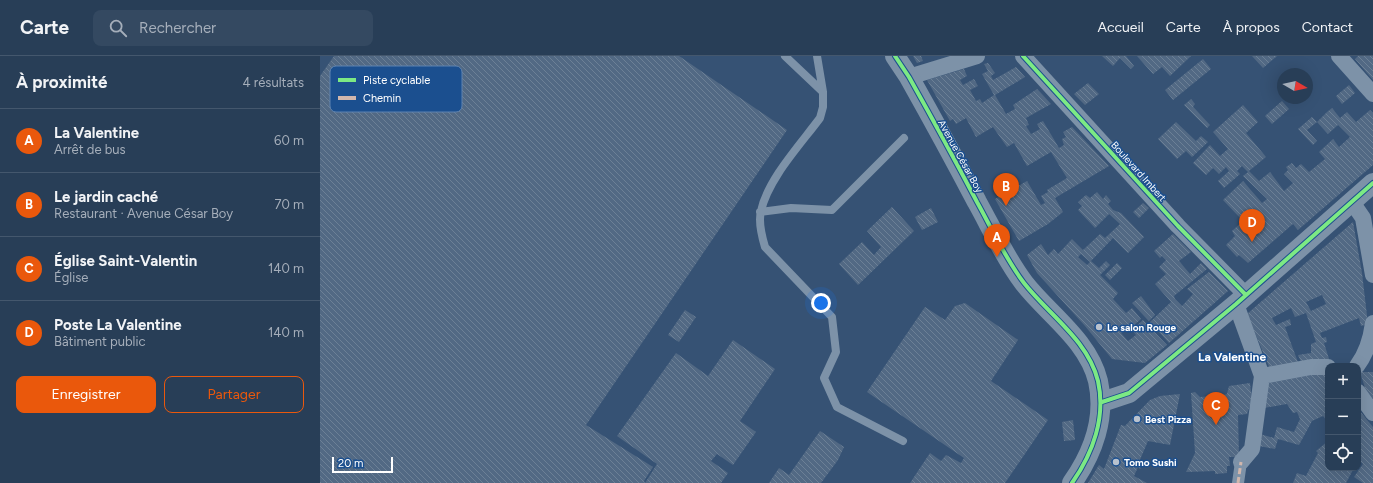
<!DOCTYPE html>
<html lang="fr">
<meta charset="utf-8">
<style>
body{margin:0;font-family:Figtree,sans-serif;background:#344961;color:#f1f3f6}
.controls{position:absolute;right:12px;bottom:12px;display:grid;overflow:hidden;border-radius:8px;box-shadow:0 4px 16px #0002}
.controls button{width:36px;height:36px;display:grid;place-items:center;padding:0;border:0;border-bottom:1px solid #44576d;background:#283e57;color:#f1f3f6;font:20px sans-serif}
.compass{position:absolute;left:957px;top:12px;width:36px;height:36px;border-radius:50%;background:#283e57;box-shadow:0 4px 16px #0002;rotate:99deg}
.scale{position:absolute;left:12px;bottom:10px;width:61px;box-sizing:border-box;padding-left:4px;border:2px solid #fff;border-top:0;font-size:11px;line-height:14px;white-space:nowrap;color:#fff;-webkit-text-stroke:3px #1b4f8f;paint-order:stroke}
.you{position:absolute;left:501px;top:247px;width:14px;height:14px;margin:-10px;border:3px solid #fff;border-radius:50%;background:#1a73e8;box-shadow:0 0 0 6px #1a73e833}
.badge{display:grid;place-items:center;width:26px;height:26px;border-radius:50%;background:#ea580c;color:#fff;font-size:13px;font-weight:700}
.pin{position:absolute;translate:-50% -33px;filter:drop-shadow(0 1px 2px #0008)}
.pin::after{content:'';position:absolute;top:21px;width:14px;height:12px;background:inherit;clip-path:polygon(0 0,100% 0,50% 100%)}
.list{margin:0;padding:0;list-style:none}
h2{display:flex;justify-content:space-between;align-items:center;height:52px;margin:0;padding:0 16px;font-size:17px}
h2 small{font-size:13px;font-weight:400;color:#a5aeba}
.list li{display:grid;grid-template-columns:26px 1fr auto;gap:12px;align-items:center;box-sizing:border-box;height:64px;padding:0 16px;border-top:1px solid #44576d}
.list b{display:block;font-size:15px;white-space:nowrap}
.list p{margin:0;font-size:13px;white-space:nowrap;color:#a5aeba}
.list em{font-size:13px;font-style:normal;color:#a5aeba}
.actions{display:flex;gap:8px;padding:12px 16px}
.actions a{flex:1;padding:9px 0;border:1px solid #ea580c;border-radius:8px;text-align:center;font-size:14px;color:#ea580c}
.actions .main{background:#ea580c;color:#fff}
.icon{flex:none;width:22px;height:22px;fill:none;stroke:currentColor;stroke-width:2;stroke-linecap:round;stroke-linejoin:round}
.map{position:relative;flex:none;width:1053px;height:427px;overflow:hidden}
header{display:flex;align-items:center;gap:24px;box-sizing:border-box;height:56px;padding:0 20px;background:#283e57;border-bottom:1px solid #44576d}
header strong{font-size:19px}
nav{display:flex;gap:22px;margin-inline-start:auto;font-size:14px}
.search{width:280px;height:36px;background:#344961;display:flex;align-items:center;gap:10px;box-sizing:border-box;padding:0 14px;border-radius:8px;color:#a5aeba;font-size:15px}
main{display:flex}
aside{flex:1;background:#283e57}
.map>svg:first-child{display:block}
</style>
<header>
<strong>Carte</strong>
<div class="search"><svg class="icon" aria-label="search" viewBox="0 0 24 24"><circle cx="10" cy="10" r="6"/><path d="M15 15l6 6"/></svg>Rechercher</div>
<nav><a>Accueil</a><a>Carte</a><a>À propos</a><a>Contact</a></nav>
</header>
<main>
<aside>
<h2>À proximité<small>4 résultats</small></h2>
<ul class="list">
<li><span class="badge">A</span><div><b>La Valentine</b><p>Arrêt de bus</p></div><em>60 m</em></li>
<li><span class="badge">B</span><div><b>Le jardin caché</b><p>Restaurant · Avenue César Boy</p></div><em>70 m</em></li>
<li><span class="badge">C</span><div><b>Église Saint-Valentin</b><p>Église</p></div><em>140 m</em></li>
<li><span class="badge">D</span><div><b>Poste La Valentine</b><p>Bâtiment public</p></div><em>140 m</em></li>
</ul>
<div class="actions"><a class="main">Enregistrer</a><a>Partager</a></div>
</aside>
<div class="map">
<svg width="1053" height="427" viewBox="0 0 1053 427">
<defs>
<pattern id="building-back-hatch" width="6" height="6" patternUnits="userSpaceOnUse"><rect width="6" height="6" fill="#526984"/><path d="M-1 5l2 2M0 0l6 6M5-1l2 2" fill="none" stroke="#6c8096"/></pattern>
</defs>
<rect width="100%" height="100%" fill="#365274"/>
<path fill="url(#building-back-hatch)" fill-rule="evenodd" d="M14,0H359L467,74L266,369L333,411L324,425L325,427L337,408L297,380L356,297L388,320L413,284L455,313L420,365L436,376L413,409L397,398L391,405L408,417L401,427H0V20Z
M593,0H601L603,5L597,7Z
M782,0H806L814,10L811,13L800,2L793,10Z
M817,0H871L850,20L842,11L833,18Z
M932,0H957L943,12Z
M1038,0H1053V24L1035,3Z
M883,3L891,13L853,44L845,34Z
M668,7L675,17L671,20L673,24L696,11L705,21L675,39L686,58L695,53L693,49L717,33L731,48L706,62L709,69L706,70L711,78L720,73L717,68L723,65L739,92L744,89L742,83L746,81L743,76L752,71L789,110L735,142L743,156L728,168L699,185L675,143L707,125L721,149L725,147L721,140L728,136L727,134L747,122L731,96L707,110L694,87L687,91L673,71L656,81L646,62L636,68L633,63L630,65L607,24L644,13L647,20L640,24L643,29L654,23L658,30L650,34L656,45L660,43L662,47L674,39L662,18L668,15L664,8Z
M768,27L779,38L765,49L754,38Z
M1029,29L1035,37L1022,48L1016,40Z
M871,43L875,48L873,51L890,69L887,72L864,49Z
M962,45L969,53L952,68L945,60Z
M923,49L938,66L926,77L946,101L929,115L939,125L950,116L964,135L973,127L964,118L968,114L966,111L972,107L976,112L981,108L989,116L1005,103L999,96L1013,83L1019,91L1030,81L1018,69L1008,78L997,66L1007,56L1012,52L1020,62L1027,56L1036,66L1050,54L1053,57V109L978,174L973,168L928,207L919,199L917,201L906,189L915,180L912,175L923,165L903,144L923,125L942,147L947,143L923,120L928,116L922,110L917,115L920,118L904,132L898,125L909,115L906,111L899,118L893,112L886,119L873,107L890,89L900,100L908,93L893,76Z
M992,61L997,66L987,74L997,85L993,89L978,73Z
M856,66L876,85L881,80L888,86L872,101L866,95L857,103L838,83Z
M777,136L783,143L786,139L791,145L788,148L793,154L801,157L824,181L808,197L793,182L771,205L779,212L786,205L790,209L780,219L798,237L793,243L806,257L812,252L821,263L806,276L805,275L801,277L808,285L816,279L812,274L823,264L847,289L825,307L792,303L765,270L717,217L707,199L721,188L728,199L734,193L738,198L752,183L763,194L780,178L785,182L800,168L789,158L775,172L758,154L762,150L758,146L766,139L770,142ZM761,198L770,206L767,209L758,201Z
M823,147L829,152L819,162L813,156Z
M572,151L594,175L538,229L519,208L542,186L554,199L561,191L547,175Z
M611,152L618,166L602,174L595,161Z
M1033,166L1042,217L1048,268L1041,270L1039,262L1000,277L1002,282L1006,281L1007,286L1004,287L1010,306L982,308L978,299L991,297V288L996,286L986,257L975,261L971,252L952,262L956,269L970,263L971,269L965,271L979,309L950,313L927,258ZM1002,239L1006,248L991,255L986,246Z
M853,178L871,196L859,205L870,218L881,207L887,213L854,240L855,243L862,250L873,238L867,233L889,216L908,235L849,287L830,266L851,246L835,228L846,218L839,211L846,204L842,200L840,202L834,195Z
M797,207L802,212L790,224L785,219Z
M821,240L835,259L829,265L812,247Z
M645,247L698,284L671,325L728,364L685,427H590L610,397L621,405L626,399L641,407L644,402L547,336L605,251L625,264L635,250Z
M365,254L376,261L359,286L348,279Z
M1008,315V366L1003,360L992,365L979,389L958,383L955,393L939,390L940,378L954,382L957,371L974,376L980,363L977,356L973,357L967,348L944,352L947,325Z
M1040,316H1053V343L1045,332Z
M930,327L932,344L927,358L918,359L919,401H909L910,410H907V417L895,418V415L866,416L875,397L871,337L875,336L880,341L904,339L907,338L909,330Z
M860,338L850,389L828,385L819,406L822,408L820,413L818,411L814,420L827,427H768L779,409L784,413L801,369L805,370L830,344L840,340Z
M1038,353L1053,371V427H1043L1034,421L1043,408L1038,403Z
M753,364L755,384L744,385L742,366Z
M500,375L524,391L518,404L501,427H449L459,412L469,419Z
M1008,385V412H1034L1026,427H973L977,417L986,420L998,397L996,395Z"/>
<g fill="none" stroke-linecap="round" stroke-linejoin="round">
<path stroke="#7d92a8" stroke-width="8" d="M465,0L503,36V51L500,62C480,89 448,123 441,155C438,166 442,181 445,191L512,261L516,296L504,322L517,351L583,385
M497,0L503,36
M440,156L471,152L512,154L584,82"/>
<path stroke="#7d92a8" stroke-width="12" d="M918,427L921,406"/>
<path stroke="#7d92a8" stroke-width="16" d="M703,0L858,170L925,238
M1019,0L1053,38
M589,21L657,0
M1032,146L1043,162L1053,219
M916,248L942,320L932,393L921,406
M1037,310C1046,298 1051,282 1053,267
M942,320L991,311H1008
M1038,336L1053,357"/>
<path stroke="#7d92a8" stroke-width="20" d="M575,0L589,21C612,62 635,104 657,146C672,173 685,202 704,227C728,258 768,284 778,325C786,361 773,397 752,427
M782,346L809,337L916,248L1053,127"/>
<path stroke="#d1b7ad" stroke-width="3" stroke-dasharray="6 3" stroke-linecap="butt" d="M918,427L921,406"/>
<g stroke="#1b4f8f" stroke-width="6">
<path id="cycleway" d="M575,0L589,21C612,62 635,104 657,146C672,173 685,202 704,227C728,258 768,284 778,325C786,361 773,397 752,427
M703,0L858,170L925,238
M782,346L809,337L916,248L1053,127"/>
</g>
<use href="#cycleway" stroke="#7ce984" stroke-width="4"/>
</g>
<g fill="#b9c2ce" stroke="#1b4f8f" stroke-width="1.5">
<circle cx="779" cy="271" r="4"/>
<circle cx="817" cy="363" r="4"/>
<circle cx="796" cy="406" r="4"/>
</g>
<g text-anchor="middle" stroke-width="3" stroke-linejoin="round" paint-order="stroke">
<g font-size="10" fill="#fff" stroke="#1b4f8f">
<text transform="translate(641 100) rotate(61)" y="4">Avenue César Boy</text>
<text transform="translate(819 115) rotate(48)" y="4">Boulevard Imbert</text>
</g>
<g font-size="10" font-weight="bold" fill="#fff" stroke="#1b4f8f" text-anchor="start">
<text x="787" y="275">Le salon Rouge</text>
<text x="825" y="367">Best Pizza</text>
<text x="804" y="410">Tomo Sushi</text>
</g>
<g font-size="12" font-weight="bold" fill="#fff" stroke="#1b4f8f">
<text x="912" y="305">La Valentine</text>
</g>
</g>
<rect x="10" y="10" width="132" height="46" rx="6" fill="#1b4f8f" stroke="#5f84b1" stroke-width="1"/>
<rect x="18" y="22" width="18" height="4" fill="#7ce984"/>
<rect x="18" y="40" width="18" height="4" fill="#d1b7ad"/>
<g font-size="11" fill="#fff">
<text x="43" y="28">Piste cyclable</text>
<text x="43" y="46">Chemin</text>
</g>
</svg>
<div class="controls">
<button>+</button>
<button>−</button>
<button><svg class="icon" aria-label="locate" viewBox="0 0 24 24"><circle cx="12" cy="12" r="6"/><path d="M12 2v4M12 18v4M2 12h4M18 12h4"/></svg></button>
</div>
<svg class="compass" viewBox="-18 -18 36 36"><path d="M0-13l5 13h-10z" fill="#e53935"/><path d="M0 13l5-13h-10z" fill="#a5aeba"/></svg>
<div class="scale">20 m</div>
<div class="you"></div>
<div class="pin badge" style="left:677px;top:201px">A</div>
<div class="pin badge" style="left:686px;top:150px">B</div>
<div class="pin badge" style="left:896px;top:369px">C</div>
<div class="pin badge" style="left:932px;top:186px">D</div>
</div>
</main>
